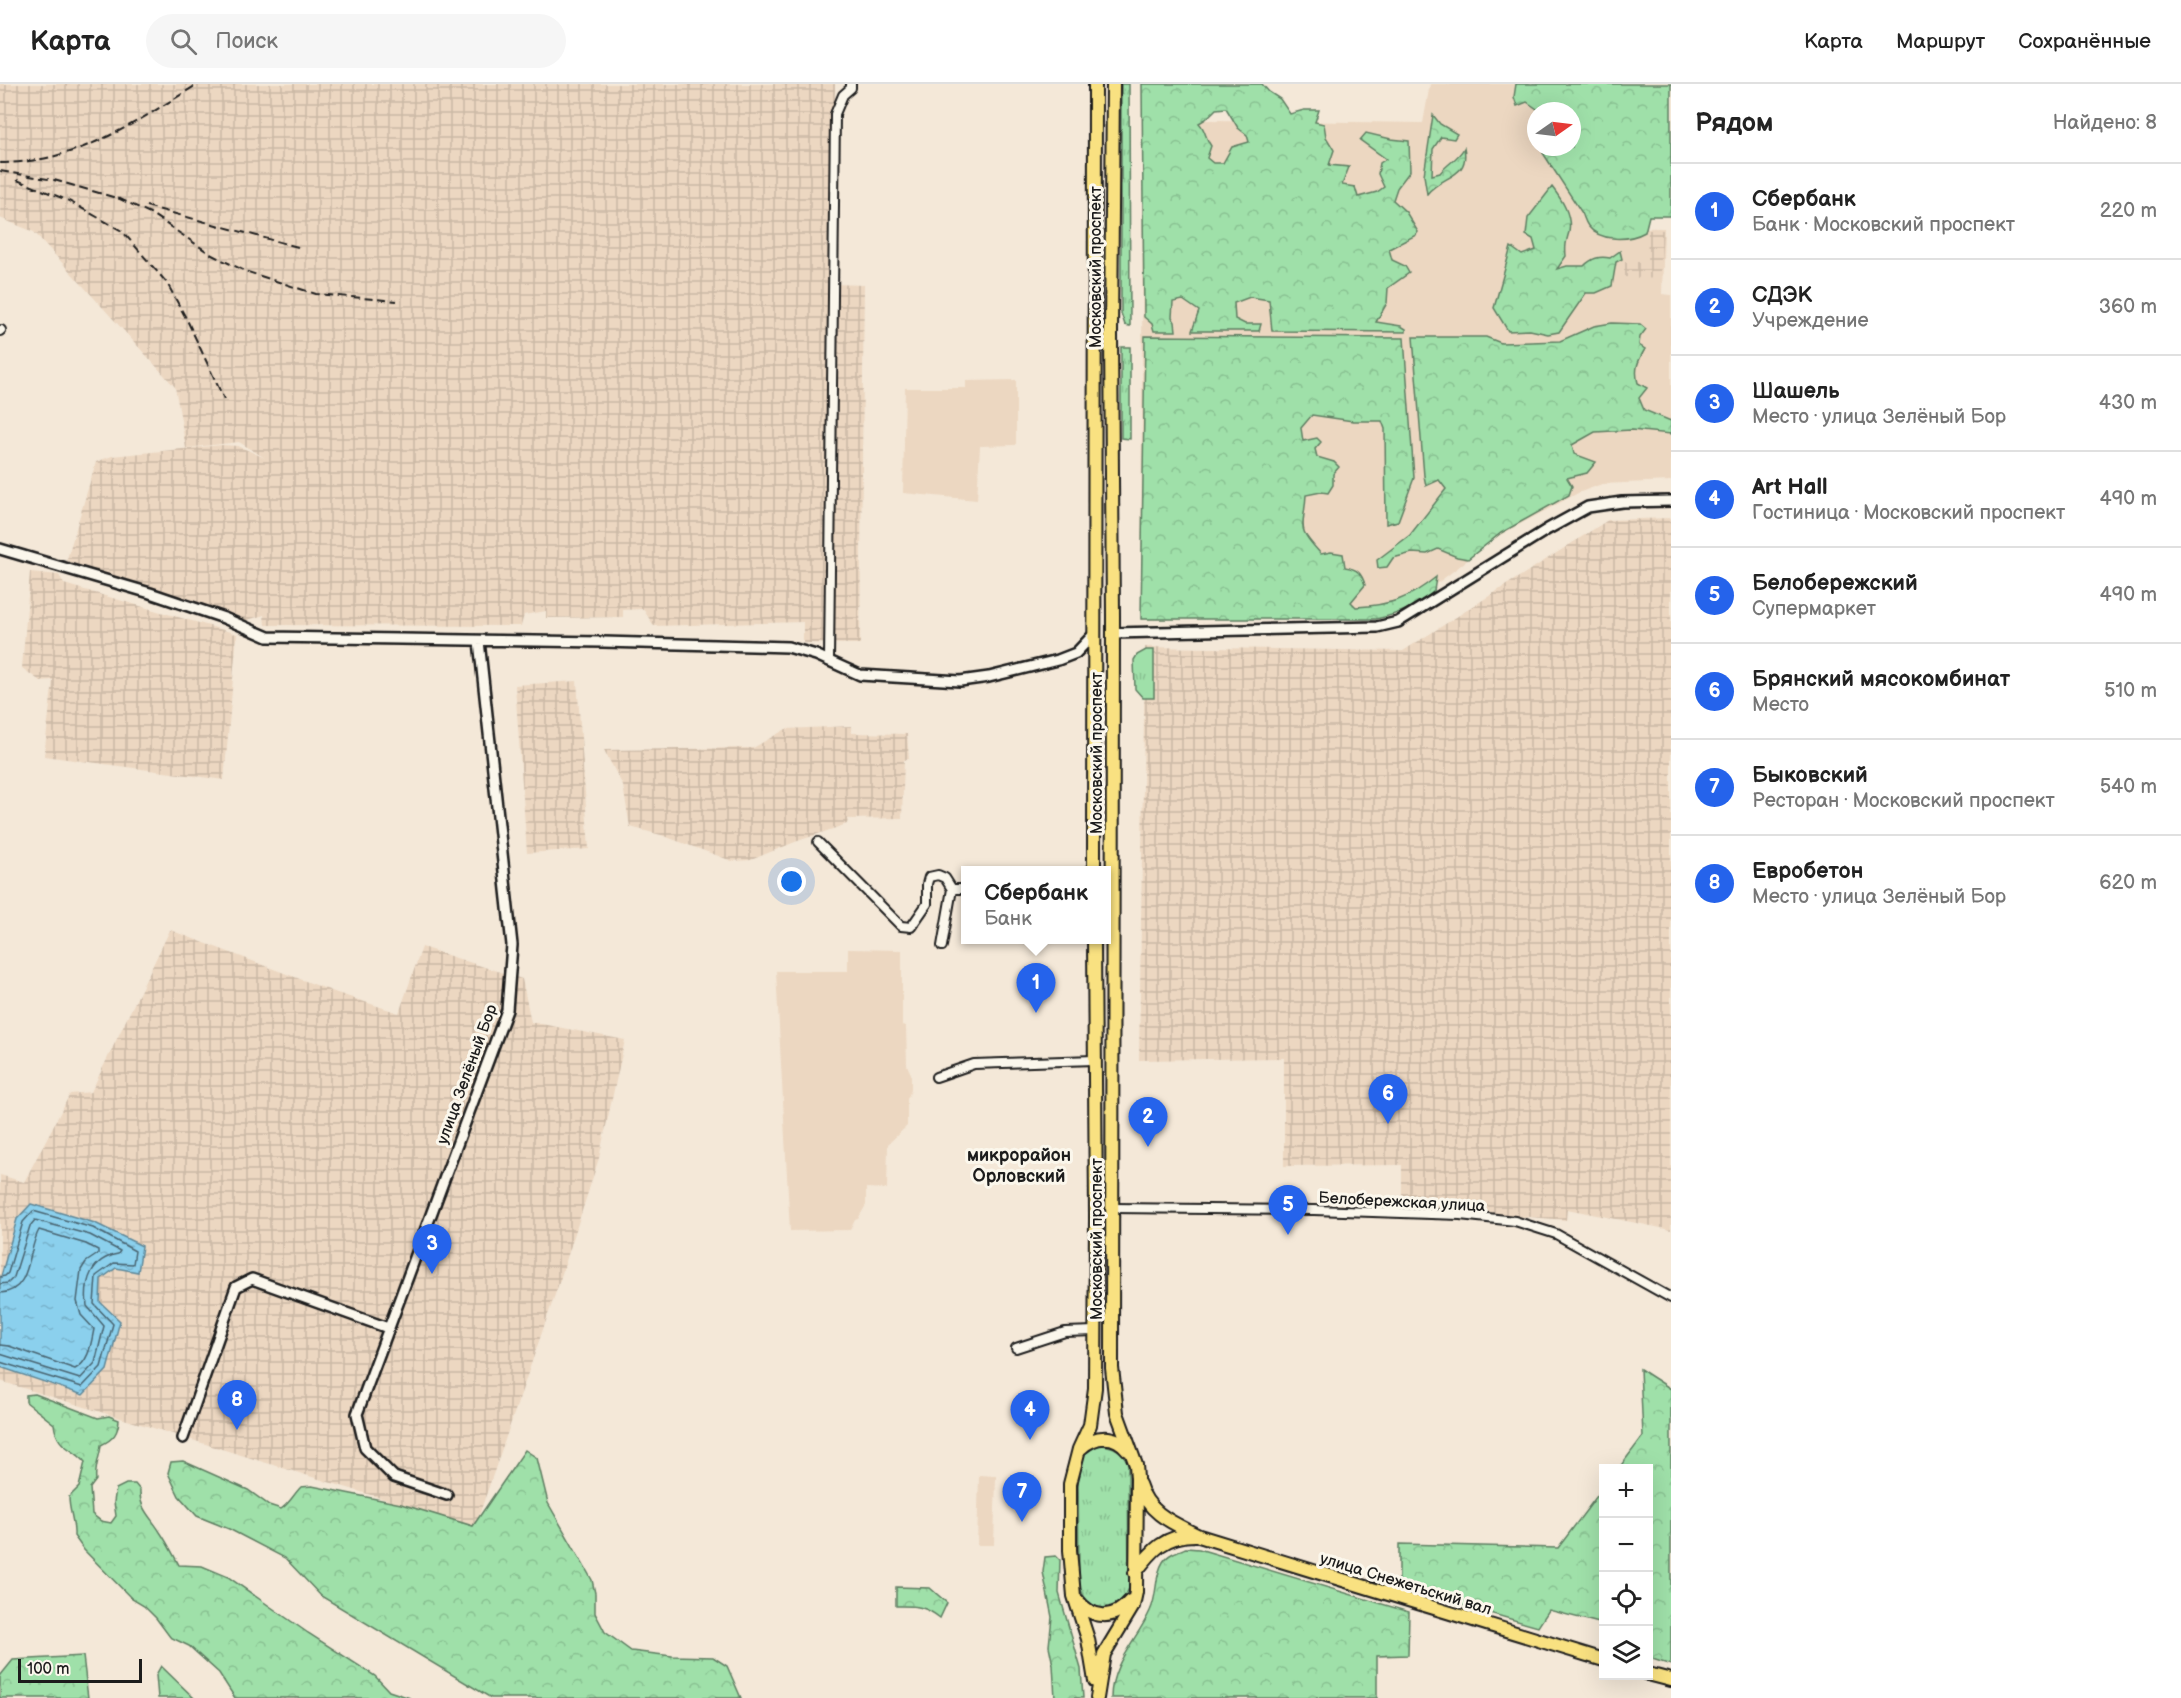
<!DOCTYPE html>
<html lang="ru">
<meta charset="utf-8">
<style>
body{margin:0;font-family:"Balsamiq Sans",sans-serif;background:#f6f6f6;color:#222}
.controls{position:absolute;right:18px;bottom:18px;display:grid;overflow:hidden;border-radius:0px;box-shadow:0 6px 24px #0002}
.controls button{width:54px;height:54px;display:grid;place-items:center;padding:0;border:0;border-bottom:2px solid #e0e0e0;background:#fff;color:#222;font:30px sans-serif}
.compass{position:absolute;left:1527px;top:18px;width:54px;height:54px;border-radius:50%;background:#fff;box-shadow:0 6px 24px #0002;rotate:76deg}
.scale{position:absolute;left:18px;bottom:15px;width:124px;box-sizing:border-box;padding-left:6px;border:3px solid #1c1c1c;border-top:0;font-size:16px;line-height:21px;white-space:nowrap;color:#1c1c1c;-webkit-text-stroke:4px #fbf7ec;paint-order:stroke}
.you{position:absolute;left:792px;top:798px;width:21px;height:21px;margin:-15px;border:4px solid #fff;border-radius:50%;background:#1a73e8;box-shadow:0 0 0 9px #1a73e833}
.badge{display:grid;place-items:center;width:39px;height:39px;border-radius:50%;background:#2563eb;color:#fff;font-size:20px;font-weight:700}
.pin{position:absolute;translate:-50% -50px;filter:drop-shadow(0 2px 3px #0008)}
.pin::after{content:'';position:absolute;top:32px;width:21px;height:18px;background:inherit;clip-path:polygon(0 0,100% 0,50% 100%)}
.popup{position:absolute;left:961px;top:782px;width:150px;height:78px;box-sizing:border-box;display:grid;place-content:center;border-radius:0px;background:#fff;filter:drop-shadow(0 2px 4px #0005);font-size:20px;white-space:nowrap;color:#767676}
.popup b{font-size:22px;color:#222}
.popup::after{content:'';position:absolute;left:50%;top:100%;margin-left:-12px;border:12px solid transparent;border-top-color:#fff}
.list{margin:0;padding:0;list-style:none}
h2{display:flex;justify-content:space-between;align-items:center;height:78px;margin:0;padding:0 24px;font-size:26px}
h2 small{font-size:20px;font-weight:400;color:#767676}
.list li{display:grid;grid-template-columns:39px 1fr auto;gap:18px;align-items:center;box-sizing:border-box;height:96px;padding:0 24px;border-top:2px solid #e0e0e0}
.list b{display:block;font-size:22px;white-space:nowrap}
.list p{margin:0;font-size:20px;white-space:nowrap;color:#767676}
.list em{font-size:20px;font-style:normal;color:#767676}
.icon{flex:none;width:33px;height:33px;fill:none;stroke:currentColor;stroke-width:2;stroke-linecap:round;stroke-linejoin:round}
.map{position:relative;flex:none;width:1671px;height:1614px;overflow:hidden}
header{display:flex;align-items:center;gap:36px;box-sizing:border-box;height:84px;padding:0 30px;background:#fff;border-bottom:2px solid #e0e0e0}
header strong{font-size:28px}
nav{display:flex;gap:33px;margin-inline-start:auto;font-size:21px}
.search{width:420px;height:54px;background:#f6f6f6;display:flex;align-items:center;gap:15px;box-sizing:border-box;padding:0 21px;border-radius:33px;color:#767676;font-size:22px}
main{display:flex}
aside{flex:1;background:#fff}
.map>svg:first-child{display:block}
</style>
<header>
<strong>Карта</strong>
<div class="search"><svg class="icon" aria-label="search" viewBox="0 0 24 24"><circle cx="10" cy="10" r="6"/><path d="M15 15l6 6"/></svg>Поиск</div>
<nav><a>Карта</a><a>Маршрут</a><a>Сохранённые</a></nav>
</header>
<main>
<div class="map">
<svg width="1671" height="1614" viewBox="0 0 1671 1614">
<defs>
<pattern id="industrial-grid" width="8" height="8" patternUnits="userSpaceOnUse" patternTransform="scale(1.5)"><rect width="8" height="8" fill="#ecd7c1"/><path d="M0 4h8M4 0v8" fill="none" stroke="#cab8a5"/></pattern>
<pattern id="grass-tufts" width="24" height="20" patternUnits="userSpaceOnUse" patternTransform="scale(1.5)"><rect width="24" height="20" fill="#9fe0a9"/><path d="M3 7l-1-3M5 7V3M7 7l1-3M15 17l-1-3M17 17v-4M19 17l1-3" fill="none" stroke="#88c091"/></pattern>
<pattern id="forest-crowns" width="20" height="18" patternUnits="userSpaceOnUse" patternTransform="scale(1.5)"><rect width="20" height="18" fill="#9fe0a9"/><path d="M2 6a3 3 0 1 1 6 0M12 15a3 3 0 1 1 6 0" fill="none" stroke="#88c091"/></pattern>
<pattern id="water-ripples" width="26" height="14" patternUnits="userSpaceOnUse" patternTransform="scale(1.5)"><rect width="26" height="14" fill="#8bd0ed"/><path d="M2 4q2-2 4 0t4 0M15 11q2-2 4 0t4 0" fill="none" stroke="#77b2cb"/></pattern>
</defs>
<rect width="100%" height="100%" fill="#f4e8d8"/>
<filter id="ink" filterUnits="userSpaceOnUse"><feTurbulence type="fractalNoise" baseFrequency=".0167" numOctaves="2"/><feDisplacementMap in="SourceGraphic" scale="12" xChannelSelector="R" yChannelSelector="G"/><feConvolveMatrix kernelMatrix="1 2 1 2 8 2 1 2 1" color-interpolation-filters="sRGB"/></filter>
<g filter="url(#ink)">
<path fill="#ecd7c1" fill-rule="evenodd" d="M1430,0H1579L1594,143L1664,144L1662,210L1671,211V397L1602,400L1578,409L1500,451L1439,498L1388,526L1358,533L1141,536L1143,35L1423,39ZM1536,27H1572V63H1536Z
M1016,296V361L980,362L977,416L903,409L905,304H966V297Z
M848,865L902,866V941L906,942L907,981L911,990V1006L907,1015V1042L888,1060L887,1105L866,1104V1121L858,1135L855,1136L850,1146L790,1147L776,887H848Z
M979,1391L996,1392L994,1461H977Z"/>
<path fill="url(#industrial-grid)" d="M0,0H835L834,200L864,201L860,560L803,559V538L654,542L643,525L623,526V533L546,534V527L524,531L521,542L265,541L264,531L241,538L222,527L66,478L96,378L112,372L222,361L238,362L265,374L239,358L186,364L175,303L34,148L0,134Z
M1648,146H1663L1660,195L1624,193V178H1647Z
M1671,434V1146L1567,1125L1566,1136L1402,1123V1081L1284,1082V974L1139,976L1145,563L1403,567L1608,436Z
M30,488L59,491L64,500L237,550L224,696L44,672L53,596L40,597L22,584Z
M577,597L589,765L527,769L515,601Z
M851,642L852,649L907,650L909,675L904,676L902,734L848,735L847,740L795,758L751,776L732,777L661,751L630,743L623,702L604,666L753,664L786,645Z
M170,846L337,909L399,929L422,863L522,895L531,938L625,956L599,1074L559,1199L475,1443L0,1297V1091L24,1098L70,1010L91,1008Z"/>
<path fill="url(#grass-tufts)" stroke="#5e7e62" stroke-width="1.5" d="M1121,0H1129L1130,242L1125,241L1121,229Z
M1121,263H1130V355L1121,354Z
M1146,566H1154V614H1143L1135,605L1134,576L1137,571Z
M1098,1361C1112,1361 1123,1366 1128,1380L1129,1504C1118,1534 1085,1530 1079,1499L1078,1385L1084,1370Z"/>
<path fill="url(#forest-crowns)" stroke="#5e7e62" stroke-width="1.5" fill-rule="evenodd" d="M1142,0H1262L1269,8L1280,15L1290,30L1304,26H1319L1315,38L1324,40L1326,53L1334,66L1329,81L1349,83L1342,101L1355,103L1358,113L1377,108L1384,103L1378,90L1380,79L1386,75L1360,56L1366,49L1391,55L1409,57L1410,87L1397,104L1393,116L1406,128L1418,148L1416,151L1389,165L1392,176L1405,182L1409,189L1388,204L1387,219L1376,238L1401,242L1406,245V248L1272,247L1269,216L1250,213L1234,219L1235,235L1245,240H1261L1259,247H1192L1199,227L1183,216L1173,218L1172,233L1175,238L1176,247H1154L1152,240L1144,233ZM1226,24L1238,44L1247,51L1249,58L1232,63L1223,79H1213L1207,74L1211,62C1205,54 1206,46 1199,39L1206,35L1216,25Z
M1516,0H1671V132H1649L1645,148C1629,157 1600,158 1588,142C1585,138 1584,133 1582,129C1569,109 1556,89 1543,69L1544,63H1572V27H1540L1527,18L1517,22L1514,13Z
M1433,31L1440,40L1457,50L1454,55L1441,53L1433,65L1432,91L1440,89C1448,79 1458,75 1464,64C1470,94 1442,91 1427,110L1424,91Z
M1552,103C1562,116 1572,131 1569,148C1566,158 1565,162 1566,172L1557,185L1567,182H1584C1592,174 1599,172 1610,174L1620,167L1622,175L1616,178L1612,202L1596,209H1586L1559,248L1548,250L1530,246L1508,247L1494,224L1511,163L1522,171L1536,166L1533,155L1526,151L1528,134Z
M1612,239L1640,240L1646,245L1640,253L1639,261L1645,265C1638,277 1634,285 1638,299L1647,304L1639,314L1644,326L1671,337V350L1631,346L1595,348L1572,361L1574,370L1596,378L1587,389L1567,394L1572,402L1569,411L1501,449L1468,475L1457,473L1438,465L1427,470L1412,469L1393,474L1387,483L1378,484L1377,476L1410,451L1446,405L1439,396L1426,402L1424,392L1413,253H1486L1501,259L1560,257L1594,242Z
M1145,252L1404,254L1414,394L1398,437L1386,440L1385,345L1382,337H1353L1312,331L1301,344L1303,357L1317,354L1321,358L1315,365L1317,373L1334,378L1339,383L1333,390V401L1328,409L1321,408L1306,411C1304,446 1295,442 1321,470L1331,468L1343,470L1345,483C1358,485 1362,490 1365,501L1351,518L1356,523C1391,521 1409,515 1436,493L1434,507C1417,523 1399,530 1376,535H1141Z
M1640,1285L1671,1305V1581L1649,1574L1648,1384H1619L1643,1352Z
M35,1310L98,1334L109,1332L119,1336C118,1349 114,1355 101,1361C100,1373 94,1384 96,1396L90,1404L92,1430L101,1437L111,1439L116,1432L114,1418L116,1405L126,1400H135L140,1406C139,1425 151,1433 160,1448C167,1458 173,1470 179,1481L202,1482L228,1493L308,1549L375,1592L389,1607L410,1614H235L219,1589L189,1562L170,1553L156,1534L144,1522L132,1515L84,1466L74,1452C75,1436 69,1429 69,1413L79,1403L85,1378C71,1362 57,1365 54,1340L26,1318V1311Z
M525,1366L537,1374L548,1419L592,1496L595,1509V1529L605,1548L631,1567L672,1572L713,1573L727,1582L741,1614H491L321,1512L285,1474L229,1445L197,1432L179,1412L168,1389L171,1378L183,1377L248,1406L269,1421L281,1425C290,1419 293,1411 301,1403L312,1402L401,1420L473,1442Z
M1603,1404V1540L1549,1526L1538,1543L1399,1503V1460L1558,1464Z
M1186,1464L1199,1465L1409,1528L1408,1571L1377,1572V1614H1111C1111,1579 1137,1556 1150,1527C1158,1511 1154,1492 1163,1478C1168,1470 1178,1467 1186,1464Z
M1056,1472L1060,1476L1059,1509L1081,1585L1083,1614H1055L1053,1581L1049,1562L1052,1533L1043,1488L1045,1473Z
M896,1503L930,1504L947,1519L940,1534C924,1521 915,1522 896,1522Z
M83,1572L88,1614H0V1592L13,1576Z
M161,1582L194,1614H158L156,1591Z"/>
<path fill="url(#water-ripples)" stroke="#5f8899" stroke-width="1.5" d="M31,1120L95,1139L142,1162L138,1188L116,1184L101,1195L100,1218L120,1237L107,1286L83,1311L0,1283V1196L17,1135Z"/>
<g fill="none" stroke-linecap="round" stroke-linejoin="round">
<path stroke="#486470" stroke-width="1.5" d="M0,1193L5,1192L8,1189L23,1138L33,1127L93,1144L135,1167L133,1180L114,1179L96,1192L94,1220L113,1240L101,1283L82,1303L0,1278
M0,1200L8,1199L14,1193L30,1142L35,1136L90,1151L120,1167L118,1170C91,1175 84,1197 87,1222L104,1242L95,1279L80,1295L0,1270
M0,1209C32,1208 27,1167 39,1146L86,1160L98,1166V1170L86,1178L81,1186L77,1217L81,1231L94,1245C91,1260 89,1278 75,1285L9,1262L0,1261"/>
<g stroke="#1c1c1c" stroke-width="12">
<path id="minor" d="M0,247L1,246
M829,577L835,30L843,11L851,4V0
M818,758L901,842L911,843L927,820V800L929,793L938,791L945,794L952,805
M942,862L952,805H966
M936,993L974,980L1095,976
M1113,1124L1314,1126L1460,1131L1515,1137L1556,1150L1671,1214
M1016,1264L1065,1248L1095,1247"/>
</g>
<g stroke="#1c1c1c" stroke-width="14">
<path id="tertiary" d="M0,465L150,509L224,534L268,553L603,558L788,563L816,571L860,591L960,597L989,593L1058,576L1076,569L1093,551
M1113,549L1377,543L1398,538L1548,445L1588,423L1622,418L1671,417
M183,1354L236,1203L252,1195L388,1244
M447,1411L394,1393L365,1364L357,1330L507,926L512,861L479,557"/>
</g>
<g stroke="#1c1c1c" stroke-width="16">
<path id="primary" d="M1094,786L1095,0
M1094,856L1096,1132L1095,1304L1090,1341L1079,1365L1070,1400V1466L1074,1512L1088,1555L1095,1597
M1081,1364C1095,1351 1115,1349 1128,1366
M1139,1400C1148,1430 1173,1439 1199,1452L1604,1576
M1135,1489C1152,1466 1165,1451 1195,1451
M1077,1516C1093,1536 1114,1536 1130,1517
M1648,1590L1671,1596
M1097,1614L1104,1570L1133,1522L1136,1508L1137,1394L1136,1381L1117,1329L1112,1284L1113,532L1111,250L1113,0"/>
</g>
<use href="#minor" stroke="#fbf7ec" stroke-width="8"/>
<use href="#tertiary" stroke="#fbf7ec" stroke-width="9"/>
<use href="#primary" stroke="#f9e181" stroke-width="12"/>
<path stroke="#1c1c1c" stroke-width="2" stroke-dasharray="9 4.5" stroke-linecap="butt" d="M0,79C77,79 135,39 198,0
M0,87L54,96L120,115L150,129L212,171L245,187L316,210L397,217
M17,96L67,116L122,147L167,199L187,236L224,315
M146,122L298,163"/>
</g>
</g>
<g text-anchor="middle" stroke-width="6" stroke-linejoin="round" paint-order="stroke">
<g font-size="16" fill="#1c1c1c" stroke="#fbf7ec">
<text transform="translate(1095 183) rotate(-90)" y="6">Московский проспект</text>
<text transform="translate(1096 669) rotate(-90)" y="6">Московский проспект</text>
<text transform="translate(466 990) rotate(-70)" y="6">улица Зелёный Бор</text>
<text transform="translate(1402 1117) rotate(3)" y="6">Белобережская улица</text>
<text transform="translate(1096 1155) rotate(-90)" y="6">Московский проспект</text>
<text transform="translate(1406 1499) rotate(17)" y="6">улица Снежетьский вал</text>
</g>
<g font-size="18" font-weight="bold" fill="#1c1c1c" stroke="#fbf7ec">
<text x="1019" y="1077">микрорайон<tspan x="1019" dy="21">Орловский</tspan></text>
</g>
</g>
</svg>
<div class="controls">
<button>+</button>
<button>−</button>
<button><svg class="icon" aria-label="locate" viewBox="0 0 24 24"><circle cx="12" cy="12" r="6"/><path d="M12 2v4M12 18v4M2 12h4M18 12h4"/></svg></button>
<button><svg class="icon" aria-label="layers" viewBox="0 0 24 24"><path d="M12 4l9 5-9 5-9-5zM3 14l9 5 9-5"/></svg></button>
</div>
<svg class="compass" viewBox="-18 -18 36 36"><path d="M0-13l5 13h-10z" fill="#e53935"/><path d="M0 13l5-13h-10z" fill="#767676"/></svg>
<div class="scale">100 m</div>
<div class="you"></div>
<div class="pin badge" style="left:1036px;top:929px">1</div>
<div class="popup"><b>Сбербанк</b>Банк</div>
<div class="pin badge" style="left:1148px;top:1063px">2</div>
<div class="pin badge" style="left:432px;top:1190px">3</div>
<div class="pin badge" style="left:1030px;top:1356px">4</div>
<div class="pin badge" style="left:1288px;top:1151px">5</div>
<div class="pin badge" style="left:1388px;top:1040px">6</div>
<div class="pin badge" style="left:1022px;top:1438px">7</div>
<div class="pin badge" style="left:237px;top:1346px">8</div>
</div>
<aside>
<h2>Рядом<small>Найдено: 8</small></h2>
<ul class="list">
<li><span class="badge">1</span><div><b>Сбербанк</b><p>Банк · Московский проспект</p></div><em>220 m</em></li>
<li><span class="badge">2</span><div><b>СДЭК</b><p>Учреждение</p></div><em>360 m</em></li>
<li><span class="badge">3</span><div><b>Шашель</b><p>Место · улица Зелёный Бор</p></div><em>430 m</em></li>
<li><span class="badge">4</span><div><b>Art Hall</b><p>Гостиница · Московский проспект</p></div><em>490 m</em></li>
<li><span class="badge">5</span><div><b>Белобережский</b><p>Супермаркет</p></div><em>490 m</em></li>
<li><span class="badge">6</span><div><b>Брянский мясокомбинат</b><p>Место</p></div><em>510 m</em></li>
<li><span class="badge">7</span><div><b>Быковский</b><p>Ресторан · Московский проспект</p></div><em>540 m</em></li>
<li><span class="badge">8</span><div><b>Евробетон</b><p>Место · улица Зелёный Бор</p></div><em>620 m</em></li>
</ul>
</aside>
</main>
